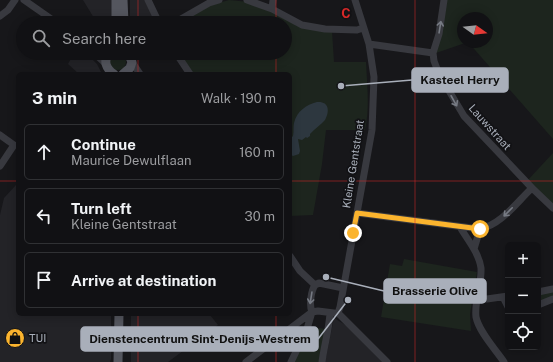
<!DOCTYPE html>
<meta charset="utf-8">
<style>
body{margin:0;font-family:"Public Sans",sans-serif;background:#1e1f22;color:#f1f3f6}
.controls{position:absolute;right:12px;bottom:12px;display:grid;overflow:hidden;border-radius:6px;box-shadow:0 2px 10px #0003}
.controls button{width:36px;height:36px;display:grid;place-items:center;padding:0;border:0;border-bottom:1px solid #303134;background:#111114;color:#f1f3f6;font:20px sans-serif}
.compass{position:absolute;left:457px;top:12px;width:36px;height:36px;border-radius:50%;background:#111114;box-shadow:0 2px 10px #0003;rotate:105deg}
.stop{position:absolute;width:12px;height:12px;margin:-9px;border:3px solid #fbb42e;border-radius:50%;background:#fff}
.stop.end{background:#fbb42e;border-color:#fff;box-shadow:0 1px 4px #0008}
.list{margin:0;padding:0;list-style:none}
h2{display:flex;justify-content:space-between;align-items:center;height:52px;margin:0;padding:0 16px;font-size:17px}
h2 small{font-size:13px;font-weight:400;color:#9c9da0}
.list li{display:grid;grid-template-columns:26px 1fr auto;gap:12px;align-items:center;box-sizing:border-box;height:56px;margin:0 8px 8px;padding:0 8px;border:1px solid #303134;border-radius:6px}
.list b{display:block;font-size:15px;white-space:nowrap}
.list p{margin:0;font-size:13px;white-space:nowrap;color:#9c9da0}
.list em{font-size:13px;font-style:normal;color:#9c9da0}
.icon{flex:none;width:22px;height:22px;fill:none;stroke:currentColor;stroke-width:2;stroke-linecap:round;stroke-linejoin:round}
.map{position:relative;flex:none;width:553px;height:362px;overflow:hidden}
.search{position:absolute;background:#111114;box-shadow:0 2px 10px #0003;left:16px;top:16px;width:276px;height:44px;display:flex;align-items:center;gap:10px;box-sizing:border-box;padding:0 14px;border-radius:22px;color:#9c9da0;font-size:15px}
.panel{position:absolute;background:#111114;box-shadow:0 2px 10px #0003;left:16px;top:72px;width:276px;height:244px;border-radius:6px}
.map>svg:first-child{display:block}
</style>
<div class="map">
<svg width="553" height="362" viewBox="0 0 553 362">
<rect width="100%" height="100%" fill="#17171a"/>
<path fill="#232327" d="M83,0H112V19L94,18Z
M130,0H146L157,23H130Z
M74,53H86L97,64L102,74H79L68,64Z
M16,185L18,186V314H111V359L110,362H0V215L4,198Z
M131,314H203L210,315L218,325L168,362H131Z
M334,318L347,326L383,362H325Z"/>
<path fill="#1d251e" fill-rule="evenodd" d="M229,0L249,2L303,27L332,31L334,62H366C367,84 370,108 365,130H326L322,164L313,215L290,216V74H192L179,53H285V23H182L181,21L211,5Z
M445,0H553V139L468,42L436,53ZM463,18H487V42H463Z
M110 62a8 8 0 1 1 16 0a8 8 0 1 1-16 0Z
M553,153V205L527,181Z
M404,259L477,272L470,314L471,331L381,317L390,264L402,266Z
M553,291V297L538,303V294Z
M311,327L326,329L320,362H293Z"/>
<path fill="#2d373f" d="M317,102C329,101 330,111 325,120C321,125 314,129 310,134V136L307,138L306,137L302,140L298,139L300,151L299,154L293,156L290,154V139L293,136C294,132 293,127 294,123C297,111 306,105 317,102Z"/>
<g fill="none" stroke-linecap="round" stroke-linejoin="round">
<path stroke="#38393f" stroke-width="7" d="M24,0L57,23
M148,0L159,23
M247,0L272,9L302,25L325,29L357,30L363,28
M444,0L439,34L433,53L434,61L439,74L464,116L532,188L553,208
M272,9L273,0
M0,16L8,10L15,0
M174,23L209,3L219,0
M369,44L433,53
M94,53L106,64
M176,53L190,74
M132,62L140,74
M0,135L14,145L0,166
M357,213L480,229C502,224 516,203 532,188
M460,227C467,239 479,253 481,268C482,284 474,301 476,317C479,332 496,350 504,362
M474,249L480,229
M290,256L300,271L315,285
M315,285L319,283L343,288
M538,292L553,289
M503,297L508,307
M477,298L487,299L508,296
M538,305L553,299
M312,312C309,305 311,291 315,285
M312,312L318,311L334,313
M338,313L340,307L372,130L374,77L369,44L355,0
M338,313L387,362
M246,362L312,312
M291,362L307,329L312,312
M322,362C324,346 329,330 330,313"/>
<path stroke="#54565e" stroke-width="9" d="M123,0L124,23
M116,23V0
M109,53C103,61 106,69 114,74
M123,74L130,68L132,62L128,53
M118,362L119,314"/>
</g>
<defs><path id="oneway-shaft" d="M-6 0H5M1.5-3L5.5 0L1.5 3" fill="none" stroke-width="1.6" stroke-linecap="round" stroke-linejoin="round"/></defs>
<g stroke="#767a83">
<use href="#oneway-shaft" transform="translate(440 27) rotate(-81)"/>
<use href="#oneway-shaft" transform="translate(454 101) rotate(61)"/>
<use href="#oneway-shaft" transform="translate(508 212) rotate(135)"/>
<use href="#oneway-shaft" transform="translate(311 298) rotate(99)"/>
</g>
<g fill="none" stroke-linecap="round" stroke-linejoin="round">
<path stroke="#fbb42e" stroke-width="5" d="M353,233L357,213L480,229"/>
</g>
<path fill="none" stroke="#d62828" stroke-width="1" stroke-opacity="0.55" d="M138,0V23M276,0V23M415,0V362M138,53V74M276,53V74M0,181H18M290,181H553M138,314V362M276,314V362"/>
<defs>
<g id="shop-disc" transform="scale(1)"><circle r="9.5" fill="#fbb42e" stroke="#121215"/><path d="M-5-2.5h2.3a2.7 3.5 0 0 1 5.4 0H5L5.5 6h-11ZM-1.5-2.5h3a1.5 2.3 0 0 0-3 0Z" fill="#111"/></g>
</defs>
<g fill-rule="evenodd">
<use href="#shop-disc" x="15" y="338"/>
</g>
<g text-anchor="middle" stroke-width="3.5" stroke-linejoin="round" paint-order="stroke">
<g font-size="11" fill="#a9afba" stroke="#121215">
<text transform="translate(490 127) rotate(48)" y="4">Lauwstraat</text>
<text transform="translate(353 164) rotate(-81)" y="4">Kleine Gentstraat</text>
</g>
<g font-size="11" fill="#a9afba" stroke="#121215" text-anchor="start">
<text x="29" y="342">TUI</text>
</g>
</g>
<g font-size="13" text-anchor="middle" font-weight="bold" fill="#d62828" stroke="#121215" stroke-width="3.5" stroke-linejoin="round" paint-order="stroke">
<text x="346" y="18">C</text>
</g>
<path fill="none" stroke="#a9afba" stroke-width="1.5" d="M341 86L412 80M326 277L384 291M348 300L318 339"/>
<g fill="#a9afba" stroke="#121215" stroke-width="1.5">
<circle cx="341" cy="86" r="4"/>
<circle cx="326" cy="277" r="4"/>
<circle cx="348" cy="300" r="4"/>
</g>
<g fill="#a9afba" stroke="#a9afba" stroke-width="1.5">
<rect x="412" y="68" width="96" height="24" rx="4"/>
<rect x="384" y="279" width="102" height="24" rx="4"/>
<rect x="81" y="327" width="237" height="24" rx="4"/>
</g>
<g font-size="12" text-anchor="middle" font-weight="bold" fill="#111">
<text x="460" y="84">Kasteel Herry</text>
<text x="435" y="295">Brasserie Olive</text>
<text x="200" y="343">Dienstencentrum Sint-Denijs-Westrem</text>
</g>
</svg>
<div class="controls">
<button>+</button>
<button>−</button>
<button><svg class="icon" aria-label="locate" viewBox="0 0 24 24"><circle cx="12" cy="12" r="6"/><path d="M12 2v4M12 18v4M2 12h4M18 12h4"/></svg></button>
</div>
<svg class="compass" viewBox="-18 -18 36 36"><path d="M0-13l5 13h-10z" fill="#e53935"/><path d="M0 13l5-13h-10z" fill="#9c9da0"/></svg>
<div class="stop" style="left:480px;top:229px"></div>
<div class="stop end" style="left:353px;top:233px"></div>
<div class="search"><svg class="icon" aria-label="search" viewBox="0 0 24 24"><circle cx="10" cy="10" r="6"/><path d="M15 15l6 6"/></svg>Search here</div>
<section class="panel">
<h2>3 min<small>Walk · 190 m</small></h2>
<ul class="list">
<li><svg class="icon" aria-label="ahead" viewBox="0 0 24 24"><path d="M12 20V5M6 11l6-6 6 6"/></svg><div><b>Continue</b><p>Maurice Dewulflaan</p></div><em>160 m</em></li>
<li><svg class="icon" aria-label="left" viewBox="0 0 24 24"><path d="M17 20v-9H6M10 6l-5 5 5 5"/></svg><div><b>Turn left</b><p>Kleine Gentstraat</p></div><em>30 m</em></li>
<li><svg class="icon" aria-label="arrive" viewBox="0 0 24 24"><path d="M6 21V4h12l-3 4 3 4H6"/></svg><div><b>Arrive at destination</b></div></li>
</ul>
</section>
</div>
